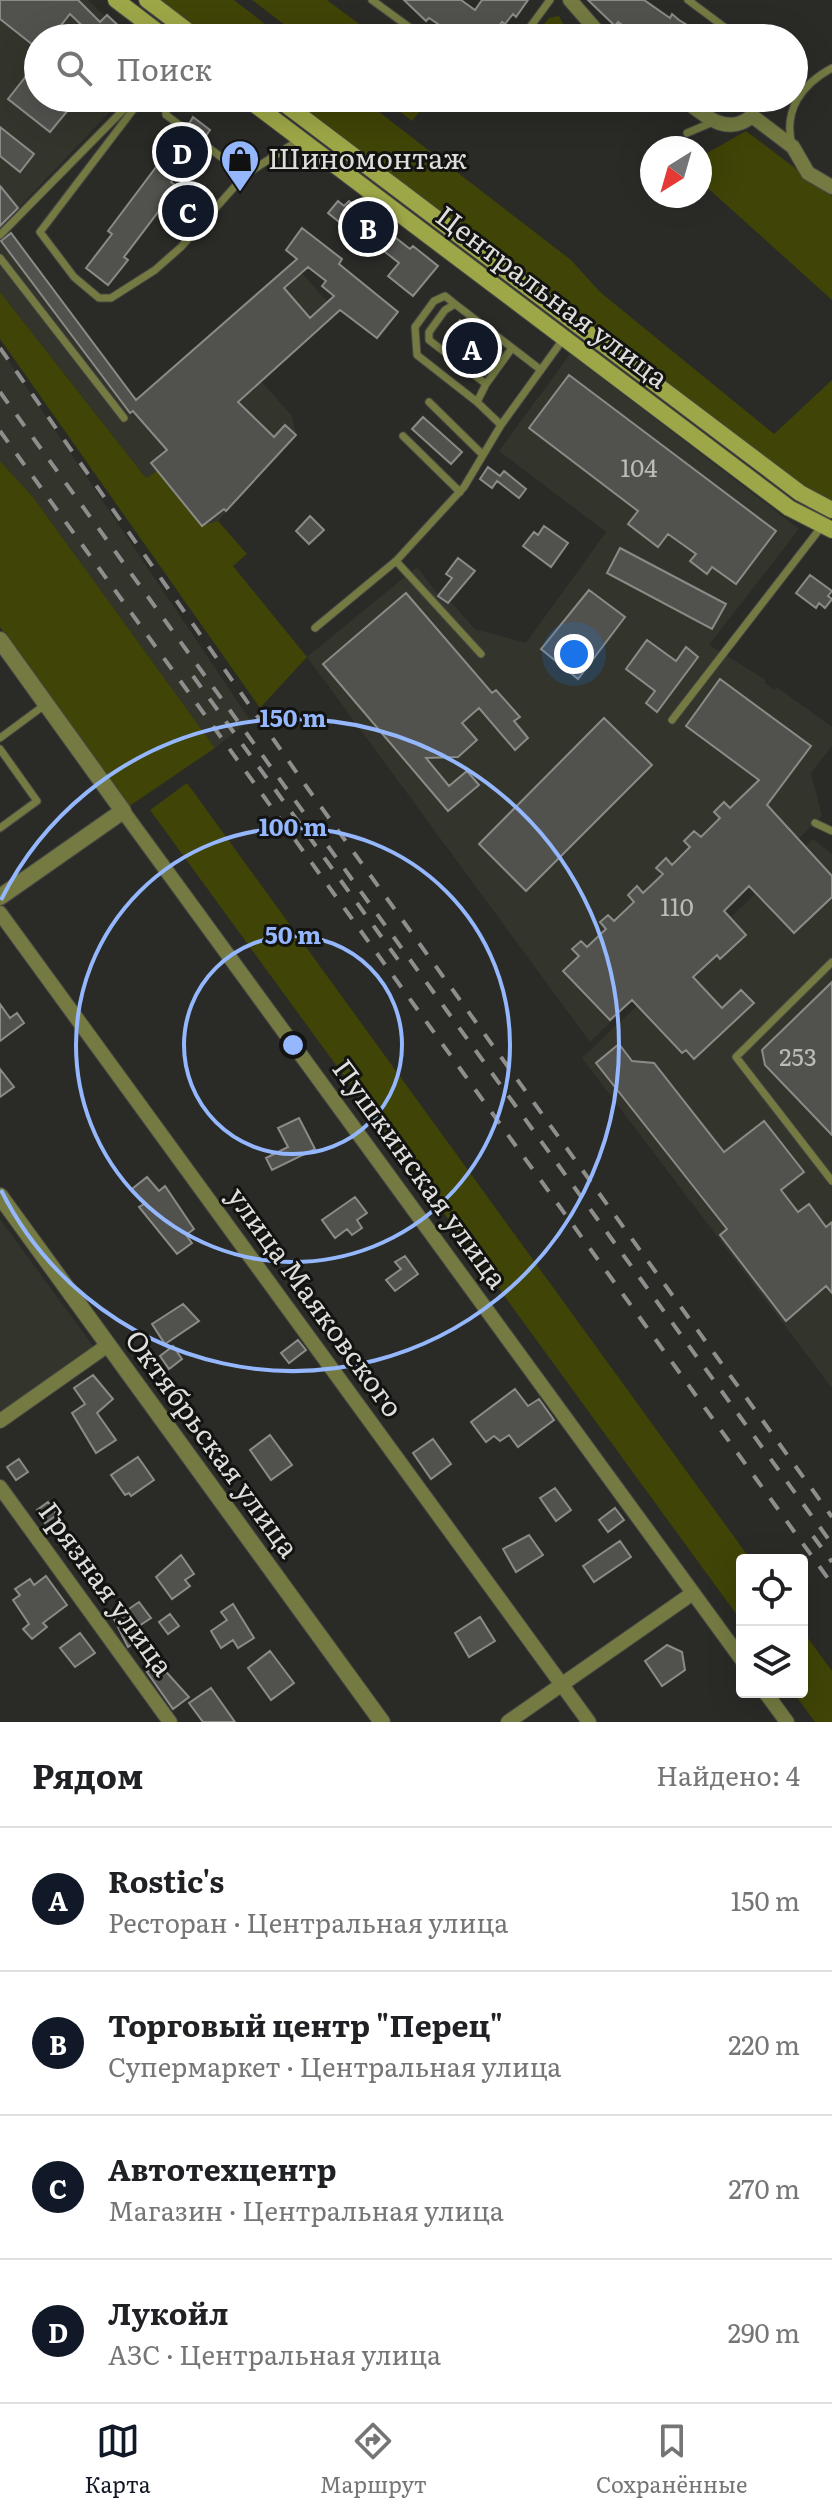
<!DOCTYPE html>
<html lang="ru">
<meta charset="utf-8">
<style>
body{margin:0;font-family:Literata,serif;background:#f2f2f2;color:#202124}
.controls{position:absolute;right:24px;bottom:24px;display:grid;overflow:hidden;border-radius:8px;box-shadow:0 8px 32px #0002}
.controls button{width:72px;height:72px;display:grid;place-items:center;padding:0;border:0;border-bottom:2px solid #e0e0e0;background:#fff;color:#202124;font:40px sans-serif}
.compass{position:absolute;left:640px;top:136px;width:72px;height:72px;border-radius:50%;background:#fff;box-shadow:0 8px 32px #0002;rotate:217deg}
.you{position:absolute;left:574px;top:654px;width:28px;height:28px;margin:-20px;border:6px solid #fff;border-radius:50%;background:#1a73e8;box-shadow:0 0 0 12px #1a73e833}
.badge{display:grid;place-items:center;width:52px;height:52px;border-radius:50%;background:#111827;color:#fff;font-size:26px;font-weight:700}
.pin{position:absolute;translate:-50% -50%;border:4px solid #fff;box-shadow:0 2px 8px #0006}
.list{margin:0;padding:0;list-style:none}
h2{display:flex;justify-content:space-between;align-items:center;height:104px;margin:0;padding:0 32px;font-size:34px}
h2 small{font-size:26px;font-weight:400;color:#757577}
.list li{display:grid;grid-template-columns:52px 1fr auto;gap:24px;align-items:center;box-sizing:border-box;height:144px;padding:0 32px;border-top:2px solid #e0e0e0}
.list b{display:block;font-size:30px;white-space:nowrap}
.list p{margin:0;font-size:26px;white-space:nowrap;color:#757577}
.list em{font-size:26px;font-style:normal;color:#757577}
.icon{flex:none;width:44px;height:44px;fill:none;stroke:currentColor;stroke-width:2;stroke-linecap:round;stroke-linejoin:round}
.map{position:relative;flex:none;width:832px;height:1722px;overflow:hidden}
.search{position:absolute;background:#fff;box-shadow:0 8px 32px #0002;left:24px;right:24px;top:24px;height:88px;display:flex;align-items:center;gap:20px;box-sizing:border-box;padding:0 28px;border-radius:44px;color:#757577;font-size:30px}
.sheet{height:680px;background:#fff}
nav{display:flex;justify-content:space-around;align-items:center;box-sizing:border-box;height:112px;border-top:2px solid #e0e0e0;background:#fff;font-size:22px;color:#757577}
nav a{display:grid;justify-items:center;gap:4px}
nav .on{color:#111827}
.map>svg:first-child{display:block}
</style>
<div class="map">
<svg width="832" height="1722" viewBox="0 0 832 1722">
<rect width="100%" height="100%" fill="#2a2a27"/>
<path fill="#33352c" d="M0,0H88L127,38H38V98H123L3,224L136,400L299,270L337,312L261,381L292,416L296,435L218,521L202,526L157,471L147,479L0,292Z
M0,348L250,720L215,748L33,497L0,461Z
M570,354L799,529L709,645L766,680L765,683L774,690L777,687L832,727V746L811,773L822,816L590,1042L307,657L417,567L439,596L447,603L450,601L475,629L526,643L606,532L499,451Z
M813,839L832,854V1388L582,1058Z
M0,1219L93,1346L0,1413Z"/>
<path fill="#404406" d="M153,0H234L283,38H203Z
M252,0H327L378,38H302Z
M559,16L565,27L556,38H532L549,18Z
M283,98H361L571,260L600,292L774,434L832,380V506L819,500Z
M382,98H430L412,121Z
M746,131L832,196V300L700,181V157Z
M0,292L146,478L157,471L201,526L218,521L247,554L233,566L307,657L260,708L0,339Z
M0,461L33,497L215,748L128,807L0,627Z
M187,783L751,1560H742V1622L150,810Z
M802,1630L832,1671V1722H815L793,1692H802Z"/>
<path fill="#51524e" stroke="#8a8b87" stroke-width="2" fill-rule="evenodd" d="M0,0H78L100,22L107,15L123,30L115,38H95L70,14L51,38H38V49L0,19Z
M404,0H461L475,10L482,0H528L516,17L513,14L505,24L502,22L491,38H459L429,18L426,21Z
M588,0H644L670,18L672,14L679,20L687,25L684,28L697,38H640L618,22L615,26Z
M27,75L38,84V98H55L69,109L50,132L8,99Z
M193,117L210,130L205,137L196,138L197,147L171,182L205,208L190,228L162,207L124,257L128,260L108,285L86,268L112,234L108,231L181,134L191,132L189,124Z
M0,127L34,154L20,172L0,156Z
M0,186L18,208L0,226Z
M338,201L344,206L349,201L410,249L413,246L438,266L413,296L388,276L399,263L351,225L348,229L328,213Z
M302,228L342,259L339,264L398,312L377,338L340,310L238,402L274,437L285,425L296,435L226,511L224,509L202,526L151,463L167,450L133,411L130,413L1,241L11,233L136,400L297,259L286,250ZM308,267L326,281L322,286L334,296L310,318L284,288Z
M460,320L501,352L485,375L446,345L456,332L452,329Z
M569,375L776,531L736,584L712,567L707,574L690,561L696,554L668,534L658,547L628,524L638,511L529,428Z
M423,417L462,452L451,464L412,429Z
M488,467L500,476L504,471L526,489L519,498L497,481L492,488L480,479Z
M310,516L324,530L309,544L296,531Z
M544,526L568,543L551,567L523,546L534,532L538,535Z
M620,548L726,604L712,629L607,573Z
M458,558L475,571L448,603L438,596L452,578L446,574Z
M810,575L832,591L828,596L832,599L825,608L819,603L816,608L796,593Z
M589,590L625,617L578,679L541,649Z
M406,593L492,693L496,690L520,717L514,721L528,738L515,750L479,708L462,723L477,740L458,757L426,758L449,786L467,771L479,785L448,811L323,664Z
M647,640L676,661L686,647L698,657L657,712L646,703L655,691L626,669Z
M720,679L811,746L767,805L832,876V897L794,933L749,886L724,911L746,935L720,959L717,955L693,977L722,1008L741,990L754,1003L694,1059L686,1050L682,1053L632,1000L610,1020L563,971L579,956L572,949L581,941L587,947L606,929L600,922L608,915L614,921L634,902L628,895L637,886L643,893L663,874L656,868L666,858L672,865L690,847L684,841L694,831L701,837L720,818L714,812L724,802L730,808L759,780L686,726Z
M604,718L652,765L526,891L479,844Z
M832,982V1135L765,1065L762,1050Z
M0,1004L10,1018L17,1013L24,1023L0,1041Z
M619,1044L632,1061L654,1063L724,1152L764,1121L804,1172L781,1190L798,1212L809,1204L826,1227L832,1222V1293L826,1286L786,1321L720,1235L727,1229L596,1063Z
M0,1069L14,1087L0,1097Z
M299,1118L315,1149L272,1170L266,1158L288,1147L278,1128Z
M147,1177L159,1191L165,1186L194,1229L186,1235L192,1243L177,1254L139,1207L144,1204L132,1189Z
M355,1197L367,1213L357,1220L362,1228L352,1235L347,1229L335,1238L322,1220Z
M405,1256L418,1274L395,1291L386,1280L401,1269L395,1262Z
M183,1304L199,1321L165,1344L152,1324Z
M298,1340L306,1350L289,1363L281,1353Z
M173,1346L182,1359L169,1369L160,1356Z
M93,1375L113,1399L97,1413L116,1440L96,1453L72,1413L85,1404L74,1388Z
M515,1389L528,1406L539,1399L554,1420L518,1447L509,1435L500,1441L494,1436L486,1442L471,1422Z
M270,1435L292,1465L271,1480L250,1450Z
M433,1439L451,1464L431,1479L413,1453Z
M138,1457L154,1480L131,1496L129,1493L125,1495L111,1475Z
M19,1459L28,1472L16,1480L7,1467Z
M555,1488L571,1510L556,1521L540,1498Z
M48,1502L57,1515L45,1523L37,1510Z
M615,1508L624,1520L608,1532L599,1520Z
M71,1533L78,1544L68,1551L61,1541Z
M529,1535L543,1555L516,1572L503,1549Z
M620,1541L631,1557L594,1582L583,1566Z
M181,1555L194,1574L185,1580L190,1586L172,1599L156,1577Z
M46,1576L67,1605L43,1623L47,1627L32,1639L23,1629L29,1624L13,1600L20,1595L15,1589L30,1579L34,1585Z
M139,1602L151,1618L136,1628L142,1637L128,1647L114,1619Z
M233,1604L254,1638L238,1648L233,1640L221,1648L211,1631L227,1620L221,1612Z
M170,1614L179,1626L168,1634L159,1622Z
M480,1617L495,1641L469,1657L455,1633Z
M80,1633L95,1653L75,1667L60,1648Z
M667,1645L682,1652L685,1670L662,1686L645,1661Z
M270,1651L294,1683L271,1700L248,1668Z
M159,1664L189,1697L173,1709L147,1672Z
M211,1688L235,1722H203L189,1703Z"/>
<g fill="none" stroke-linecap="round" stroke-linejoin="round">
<g stroke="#474744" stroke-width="9">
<path id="service" d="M372,0L424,38
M688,0L739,38
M522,38L550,0
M582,38L591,26
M142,98L40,232L74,277L99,298H111L155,270L181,247L245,175L299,140
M165,98L166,115L185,129
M752,116L765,98
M687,133L713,122
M201,142L245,175
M792,145C783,110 802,84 832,68
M0,235L135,98
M0,258L124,418
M455,304L445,296L434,301L415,327L417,355L477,402
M486,384L512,348
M429,402L483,455
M501,425L477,402L486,384L429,340V332L445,310L455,304L541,370
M403,436L460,492
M396,561L481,654
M315,628L396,561L464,487L501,425L564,338
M672,720L822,526
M0,738L46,704
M0,749L37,801L0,828
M815,823L832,831
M832,962L736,1057L832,1181"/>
</g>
<g stroke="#474744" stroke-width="16">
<path id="minor" d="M570,0L603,38
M682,98C703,114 726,138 752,116L793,147L808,173L832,187
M123,811L742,1660
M0,913L589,1722
M0,1421L108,1345
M0,1487L170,1722
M765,1692L787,1722
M508,1722L693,1593"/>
</g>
<g stroke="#474744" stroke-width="18">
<path id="tertiary" d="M0,640L123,811L0,897
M0,1196L382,1722"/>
</g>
<g stroke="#474744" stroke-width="18">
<path id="secondary" d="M116,0L166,38
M147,0L197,38
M246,98L789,508L832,530
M277,98L800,493L832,510"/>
</g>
<use href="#service" stroke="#747a41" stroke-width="7"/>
<use href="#minor" stroke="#747a41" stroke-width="14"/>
<use href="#tertiary" stroke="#747a41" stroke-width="16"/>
<use href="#secondary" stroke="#9ea747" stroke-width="16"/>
<path stroke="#8e8e8c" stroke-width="4" stroke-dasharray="14 14" stroke-linecap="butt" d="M0,348L306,786L832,1517
M0,392L832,1544
M0,431L832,1584
M193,676L404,968
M813,1536L832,1562"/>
</g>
<g fill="none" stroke="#94b7fd" stroke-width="4">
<circle cx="293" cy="1045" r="109"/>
<circle cx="293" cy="1045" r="217"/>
<path d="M1 900A326 326 0 1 1 1 1190"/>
</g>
<defs>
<g id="shop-pin" transform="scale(2)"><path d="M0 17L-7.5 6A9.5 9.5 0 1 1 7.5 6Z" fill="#94b7fd" stroke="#131311"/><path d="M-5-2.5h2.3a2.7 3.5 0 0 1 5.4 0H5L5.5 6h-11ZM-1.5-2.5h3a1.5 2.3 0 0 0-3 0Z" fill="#111"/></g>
</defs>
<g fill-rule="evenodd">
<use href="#shop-pin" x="240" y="159"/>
</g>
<g text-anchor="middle" stroke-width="6" stroke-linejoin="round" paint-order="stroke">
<g font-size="24" fill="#bbbbb8">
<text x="639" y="477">104</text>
<text x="677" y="916">110</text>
<text x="798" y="1066">253</text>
</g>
<g font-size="28" fill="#dededc" stroke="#131311" text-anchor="start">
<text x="268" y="169">Шиномонтаж</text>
</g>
<g font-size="28" fill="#dededc" stroke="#131311">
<text transform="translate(552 297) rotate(37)" y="10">Центральная улица</text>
<text transform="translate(420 1174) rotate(54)" y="10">Пушкинская улица</text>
<text transform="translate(315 1302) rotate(54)" y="10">улица Маяковского</text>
<text transform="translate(212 1444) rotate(54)" y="10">Октябрьская улица</text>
<text transform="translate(106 1589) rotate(54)" y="10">Грязная улица</text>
</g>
</g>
<circle cx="293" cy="1045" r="12" fill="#94b7fd" stroke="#131311" stroke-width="4"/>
<g font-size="24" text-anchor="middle" font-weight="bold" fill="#94b7fd" stroke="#131311" stroke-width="6" stroke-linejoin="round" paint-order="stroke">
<text x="293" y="727">150 m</text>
<text x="293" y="836">100 m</text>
<text x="293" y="944">50 m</text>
</g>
</svg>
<div class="controls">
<button><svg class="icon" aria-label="locate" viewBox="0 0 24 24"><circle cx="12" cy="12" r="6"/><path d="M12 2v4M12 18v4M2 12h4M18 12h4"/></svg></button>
<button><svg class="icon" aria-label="layers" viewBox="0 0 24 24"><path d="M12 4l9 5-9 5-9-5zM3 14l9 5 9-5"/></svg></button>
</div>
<svg class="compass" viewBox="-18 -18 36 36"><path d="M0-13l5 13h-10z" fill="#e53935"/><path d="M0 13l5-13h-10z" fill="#757577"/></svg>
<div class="you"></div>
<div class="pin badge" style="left:472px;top:348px">A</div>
<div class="pin badge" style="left:368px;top:227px">B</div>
<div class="pin badge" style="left:188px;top:211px">C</div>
<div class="pin badge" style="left:182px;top:152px">D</div>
<div class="search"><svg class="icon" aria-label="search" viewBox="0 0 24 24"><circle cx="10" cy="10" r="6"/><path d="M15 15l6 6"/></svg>Поиск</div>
</div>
<section class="sheet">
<h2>Рядом<small>Найдено: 4</small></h2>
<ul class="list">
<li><span class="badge">A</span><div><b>Rostic's</b><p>Ресторан · Центральная улица</p></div><em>150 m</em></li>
<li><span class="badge">B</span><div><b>Торговый центр &quot;Перец&quot;</b><p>Супермаркет · Центральная улица</p></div><em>220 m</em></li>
<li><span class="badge">C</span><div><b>Автотехцентр</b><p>Магазин · Центральная улица</p></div><em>270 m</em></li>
<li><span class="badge">D</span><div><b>Лукойл</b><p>АЗС · Центральная улица</p></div><em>290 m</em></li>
</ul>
</section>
<nav>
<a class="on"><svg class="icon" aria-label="map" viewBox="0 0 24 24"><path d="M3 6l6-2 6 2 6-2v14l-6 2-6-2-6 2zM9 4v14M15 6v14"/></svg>Карта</a>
<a><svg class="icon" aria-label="directions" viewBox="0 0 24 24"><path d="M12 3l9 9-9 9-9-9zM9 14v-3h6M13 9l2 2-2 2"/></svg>Маршрут</a>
<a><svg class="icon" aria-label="saved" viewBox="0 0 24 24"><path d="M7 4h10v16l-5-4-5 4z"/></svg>Сохранённые</a>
</nav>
